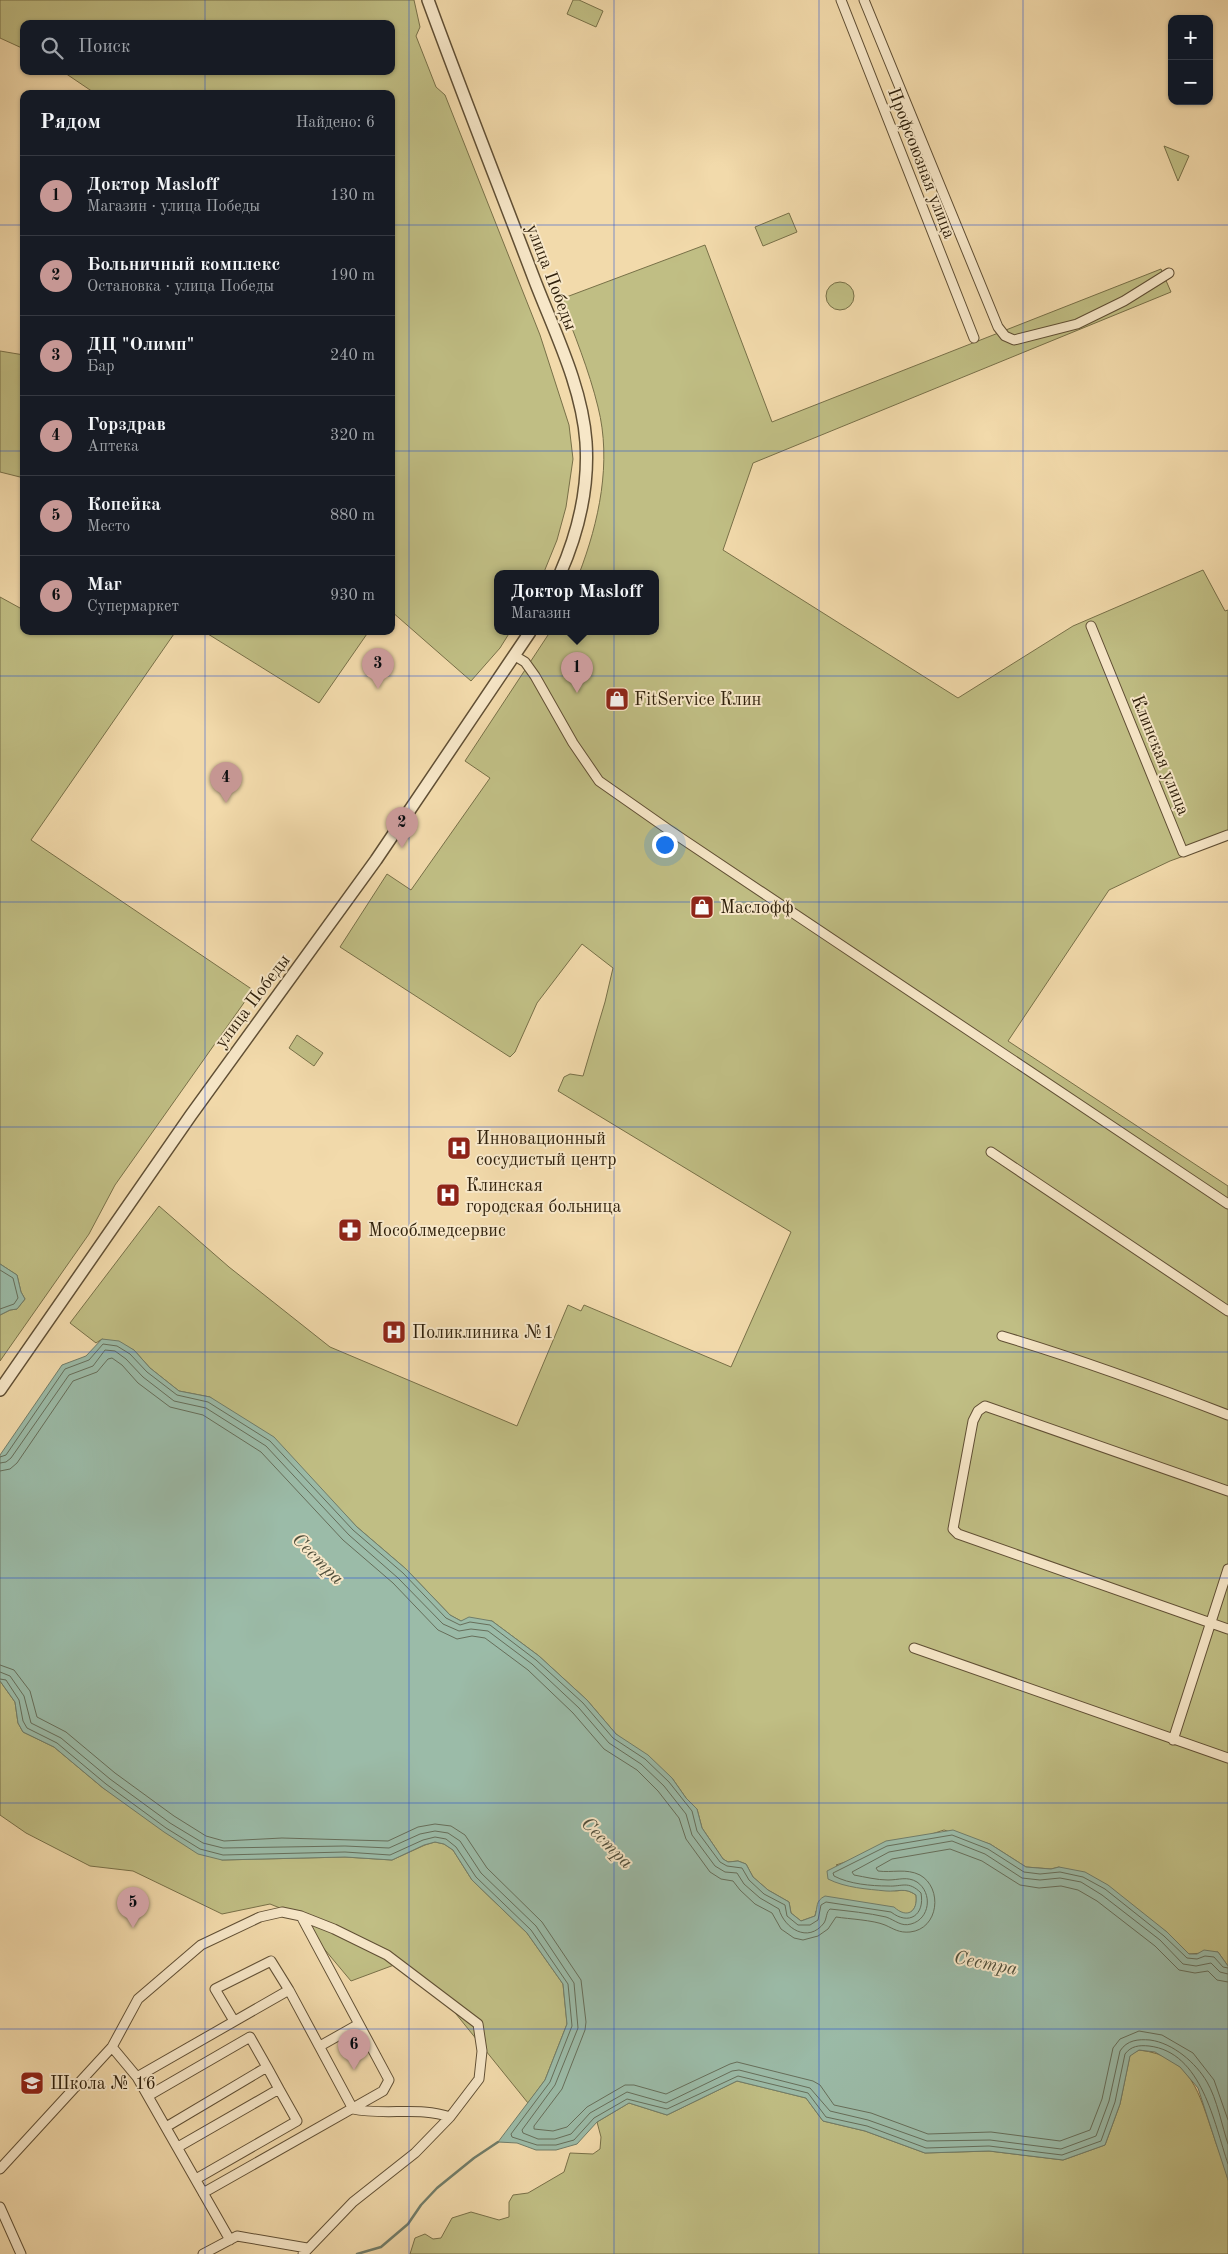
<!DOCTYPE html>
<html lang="ru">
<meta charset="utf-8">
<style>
body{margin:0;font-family:"Old Standard TT",serif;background:#242831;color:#f1f3f6}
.controls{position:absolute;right:15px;top:15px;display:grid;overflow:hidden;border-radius:10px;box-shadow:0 1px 4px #0004}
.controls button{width:45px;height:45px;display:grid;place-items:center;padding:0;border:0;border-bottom:1px solid #363941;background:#171b24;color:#f1f3f6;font:25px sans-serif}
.you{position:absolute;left:664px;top:844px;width:18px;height:18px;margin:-12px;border:4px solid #fff;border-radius:50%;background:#1a73e8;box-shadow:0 0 0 8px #1a73e833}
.badge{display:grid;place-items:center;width:32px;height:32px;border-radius:50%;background:#c59692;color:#111;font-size:16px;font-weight:700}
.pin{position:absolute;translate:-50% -41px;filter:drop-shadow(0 1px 2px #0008)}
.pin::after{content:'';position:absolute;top:26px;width:18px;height:15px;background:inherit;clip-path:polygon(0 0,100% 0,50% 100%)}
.popup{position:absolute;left:494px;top:570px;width:165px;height:65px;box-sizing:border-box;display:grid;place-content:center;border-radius:10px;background:#171b24;filter:drop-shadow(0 1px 4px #0005);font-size:16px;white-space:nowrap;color:#9ea1a6}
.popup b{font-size:19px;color:#f1f3f6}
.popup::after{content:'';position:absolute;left:50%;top:100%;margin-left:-10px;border:10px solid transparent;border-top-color:#171b24}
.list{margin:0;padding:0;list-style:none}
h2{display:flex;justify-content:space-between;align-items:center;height:65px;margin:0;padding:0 20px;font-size:21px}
h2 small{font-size:16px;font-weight:400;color:#9ea1a6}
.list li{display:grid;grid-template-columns:32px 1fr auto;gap:15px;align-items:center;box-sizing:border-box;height:80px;padding:0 20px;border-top:1px solid #363941}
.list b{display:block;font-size:19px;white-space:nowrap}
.list p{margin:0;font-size:16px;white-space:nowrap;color:#9ea1a6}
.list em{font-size:16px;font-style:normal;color:#9ea1a6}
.icon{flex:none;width:28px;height:28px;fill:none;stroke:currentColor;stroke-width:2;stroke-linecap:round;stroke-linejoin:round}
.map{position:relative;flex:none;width:1228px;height:2254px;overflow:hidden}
.search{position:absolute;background:#171b24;box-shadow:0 1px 4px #0004;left:20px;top:20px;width:375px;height:55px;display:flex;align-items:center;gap:12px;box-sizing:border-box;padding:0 18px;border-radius:10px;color:#9ea1a6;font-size:19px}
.panel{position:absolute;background:#171b24;box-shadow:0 1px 4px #0004;left:20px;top:90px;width:375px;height:545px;border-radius:10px}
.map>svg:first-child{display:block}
</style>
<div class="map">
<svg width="1228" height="2254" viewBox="0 0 1228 2254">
<rect width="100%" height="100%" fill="#f2daab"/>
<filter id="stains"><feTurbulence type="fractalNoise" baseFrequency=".004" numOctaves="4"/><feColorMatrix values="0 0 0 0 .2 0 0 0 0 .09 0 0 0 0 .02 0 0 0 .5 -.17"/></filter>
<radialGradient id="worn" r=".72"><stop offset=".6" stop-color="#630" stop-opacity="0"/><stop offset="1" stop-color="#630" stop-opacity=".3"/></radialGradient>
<path fill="#c0be84" stroke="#787048" d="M0,0H414L420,27L416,36L436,87L445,95L540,335L569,425L573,459L566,507L557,540L544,572L543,574H498V632H510L500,648L471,681L391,611V94H96L62,71H391V24H24V49L0,38Z
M573,0H579L603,11L596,27L567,14Z
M1164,146L1189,156L1178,181Z
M789,213L797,232L763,246L755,227Z
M705,245L772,422L1161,269L1171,292L753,463L723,550L958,698L1073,626L1203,570L1225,611L1228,610V840L1170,861L1109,890L1008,1041L1228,1186V1966L1218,1952L1189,1954L1167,1932L1059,1867L1051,1869L1026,1867L990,1844L944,1830L836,1865C854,1873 872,1885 891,1890C900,1893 903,1886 916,1895C917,1904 916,1909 908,1914L816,1911L815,1916L801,1921L791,1913L789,1902L768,1890L753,1877L746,1864L738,1861L728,1862L723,1859L702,1828L697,1809L686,1798L672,1778L616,1734L587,1700L539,1656L492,1621H461L450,1615L406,1569L357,1527L320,1489L210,1397L179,1391L150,1368L134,1350L102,1339L96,1343L70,1323L159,1206L229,1267L330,1347L517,1426L568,1305L581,1311L584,1305L731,1367L791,1232L558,1091L564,1077L570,1074L583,1076L605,1002L613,968L582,944L537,1003L515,1052L510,1057L340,947L387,874L411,890L490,778L465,761L550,632H656V574H579C599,522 612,462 598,407C589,370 574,334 561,299Z
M826 296a14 14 0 1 1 28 0a14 14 0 1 1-28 0Z
M0,351L24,355V478L0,472Z
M0,597L20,608L24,606V631H369L319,703L208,634L176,631L31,840L253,990L115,1185L89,1234L0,1361V1315L10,1310L17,1309L25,1299L21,1292L17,1275L0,1264Z
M297,1035L323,1053L314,1066L289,1048Z
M0,1681L15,1702L18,1723L23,1732L54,1747L103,1788L222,1860L345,1857L392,1860L425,1845L435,1842L444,1844L453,1850L472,1880L527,1933L563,1984L567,2024L545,2080L528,2103L452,2009L394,1965L351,1981L295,1914L270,1904L222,1914L133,1871L90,1866L26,1833L0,1815Z
M1139,2050C1192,2056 1199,2094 1214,2137C1218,2151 1226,2166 1228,2181C1228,2204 1228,2230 1228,2254H410L415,2238L425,2234L433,2239L441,2238L452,2218L471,2212L499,2220L509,2217V2202L513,2195L528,2193L564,2172L570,2153L593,2154L600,2149L601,2137L597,2122L629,2103L667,2115L737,2081L806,2098L823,2121L865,2131L925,2153L989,2151L1063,2160L1105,2145L1120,2104L1130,2055Z"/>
<path fill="#9bbba8" stroke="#707d6a" d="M0,1264L17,1275L21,1292L25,1299L17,1309L10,1310L0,1315Z
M102,1339L119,1341L134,1350L150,1368L179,1391L210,1397L274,1437L357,1527L406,1569L450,1615L461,1621L469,1617L492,1621L539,1656L587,1700L616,1734L648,1755L672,1778L686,1798L697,1809L702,1828L723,1859L728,1862L738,1861L746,1864L753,1877L768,1890L789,1902L791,1913L801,1921L815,1916C818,1907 815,1901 825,1896L894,1907C907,1919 918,1912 916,1895C905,1887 898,1892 886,1891C867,1889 846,1888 828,1879L827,1871L886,1841L953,1830L990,1844L1026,1867L1051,1869L1059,1867L1085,1872L1108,1885L1167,1932L1189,1954H1197L1204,1950L1218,1952L1228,1966V2180L1198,2088L1180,2067L1155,2052L1139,2050L1130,2056L1120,2104L1105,2145L1063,2160L989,2151L925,2153L865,2131L823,2121L806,2098L737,2081L667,2115L629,2103L597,2122L577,2144L556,2150H536L517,2143L498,2142L545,2080L567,2024L563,1984L527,1933L472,1880L453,1850L444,1844L435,1842L424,1845L392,1860L345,1857L222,1860L198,1854L164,1832L103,1788L54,1747L23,1732L18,1723L15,1702L0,1681V1455L62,1365L86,1356Z"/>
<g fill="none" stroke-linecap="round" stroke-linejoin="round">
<path stroke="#666e5a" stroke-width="1" d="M0,1270L13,1278L18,1298L14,1304L0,1309
M0,1457L6,1455L65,1369L89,1360L103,1344L117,1346L130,1354L147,1372L177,1395L208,1402L270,1441L353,1530L403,1573L446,1618L460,1625L470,1622L490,1625L536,1660L583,1703L613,1738L645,1759L669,1782L692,1811L697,1831L720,1862L727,1866L742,1868L749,1880L764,1894L785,1905L787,1916L798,1925H810L818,1920L821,1905L826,1902L891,1912C909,1926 925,1915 921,1893C908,1880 902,1887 888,1886C871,1886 849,1884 834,1876L833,1873L887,1846L952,1835L988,1849L1024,1872L1040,1874L1060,1872L1083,1877L1105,1889L1164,1936L1187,1958L1197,1959L1205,1956L1214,1957L1223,1967L1228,1968
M0,1463L6,1462L11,1458L69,1375L93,1366L105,1350L115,1351L126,1359L143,1377L174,1401L206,1408L266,1446L349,1535L398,1578L443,1624L459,1631L471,1629L488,1631L532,1664L579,1708L609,1743L641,1764L664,1786L686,1814L692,1835L715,1866L725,1872L737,1873L744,1884L760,1898L779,1909C784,1928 808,1944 824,1923C827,1918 826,1912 830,1909C848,1911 869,1913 886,1917C895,1920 901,1927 911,1924C930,1919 933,1893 917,1882C907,1876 899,1880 888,1880C877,1880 865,1877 854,1875L852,1872L889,1852L952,1841L985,1854L1022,1878L1040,1880L1060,1878L1081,1882L1102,1895L1160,1940L1183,1964L1196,1966L1211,1963L1220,1972L1228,1974
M0,1471L10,1469L17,1463L73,1381L97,1372L108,1359L112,1358L122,1365L138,1383L170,1407L203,1415L261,1452L343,1540L393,1583L438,1630L457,1639L472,1636L485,1638L528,1670L573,1713L604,1749L637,1770L658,1791L679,1818L686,1839L710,1872L721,1879L733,1881L740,1890L755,1904L772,1913L781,1929L794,1938L803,1940L818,1936L828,1929L836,1917C849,1919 873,1920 885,1925C894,1929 899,1933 910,1932C939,1929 943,1888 920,1875C906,1868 892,1873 878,1871L876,1868L892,1859L950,1849L982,1861L1020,1885L1039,1888L1061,1886L1078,1890L1097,1901L1155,1946L1179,1970L1195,1973L1208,1971L1217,1980L1228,1982
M0,1665L14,1670L30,1691L37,1717L66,1732L115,1773L174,1816L206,1836L224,1841L282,1838L388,1841L418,1827L435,1824L451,1826L465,1835L487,1868L542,1922L581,1980L586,2022L585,2030L562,2089L534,2126V2129L553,2131L567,2127L587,2107L625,2085H634L666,2094L730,2064L737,2062L813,2081L820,2085L834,2105L871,2113L928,2134L991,2132L1060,2141L1090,2130L1102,2099L1113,2048L1120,2039L1139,2031L1162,2035L1193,2053L1214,2080L1228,2120
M0,1672L10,1676L24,1696L31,1723L61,1738L110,1779L170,1823L203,1843L223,1848L345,1846L389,1848L420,1834L435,1831L448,1833L460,1841L481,1873L536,1926L574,1983L578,2028L555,2085L522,2130L523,2133L538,2139H555L571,2134L590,2113L627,2092L666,2103L732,2071L739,2070L810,2088L830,2111L868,2120L927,2141L990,2140L1061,2149L1096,2136L1109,2101L1120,2051C1127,2040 1138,2039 1150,2040C1173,2043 1196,2063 1207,2082C1217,2099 1222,2126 1228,2144
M0,1679L6,1680L19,1700L23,1721L27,1728L57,1743L106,1784L166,1828L200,1849L223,1855L345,1852L390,1855L423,1840L435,1837L446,1839L456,1847L476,1877L531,1930L568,1984L572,2026L550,2082L511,2134L512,2137L537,2145H556L574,2140L594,2118L627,2099L667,2109L738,2076L808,2093L826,2117L867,2126L926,2148L989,2146L1062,2155L1101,2141L1115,2102L1125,2054C1131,2046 1139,2045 1149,2046C1202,2052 1214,2123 1228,2164"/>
<path stroke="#707d6a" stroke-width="2.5" d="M357,2254L381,2247L408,2224L421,2205L437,2188L474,2158L498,2142"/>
<g stroke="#604f34" stroke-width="11">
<path id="minor" d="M841,0L974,338
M864,0L998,327L1005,336L1014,340L1077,324L1124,301L1169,273
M1091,626L1183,852L1228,835
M515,656L525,662L535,676L573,743L599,781L669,830L1228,1204
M991,1152L1228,1311
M1002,1336C1079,1359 1153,1386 1228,1415
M1228,1491L985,1406L978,1411L973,1421L953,1529L958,1534L1228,1629
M914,1648L1228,1758
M1173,1740L1228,1569
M234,2021L215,1989L271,1961L289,1990L353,2109C385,2116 420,2106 450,2117
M320,2046L359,2024
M112,2047L137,2077L230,2240
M267,2067L279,2089
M137,2077L289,1990
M148,2096L250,2037L267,2067L166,2127
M178,2147L279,2089L297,2121L196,2179
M0,2169L112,2047L138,1999L201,1945L260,1917L282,1912L301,1916L334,1929L387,1955L478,2024L482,2051L479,2079L450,2117L415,2153L353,2202L303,2254
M203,2193L383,2091L389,2080L301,1916
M0,2207L21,2254
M203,2254L237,2236L307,2248"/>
</g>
<g stroke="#604f34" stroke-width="14">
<path id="tertiary" d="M428,0C462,93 498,184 533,276C553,329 582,385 586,442C589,487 578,533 560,574
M0,1390L191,1115L376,860L530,632"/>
</g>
<use href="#minor" stroke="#f7e7c8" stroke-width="9"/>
<use href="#tertiary" stroke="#f7e7c8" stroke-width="11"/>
</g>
<path fill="none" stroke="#1d4ed8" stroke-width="1" stroke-opacity="0.55" d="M205,0V24M409,0V2254M614,0V2254M819,0V2254M1023,0V2254M205,71V94M0,225H24M391,225H1228M0,451H24M391,451H1228M205,631V2254M0,676H1228M0,902H1228M0,1127H1228M0,1352H1228M0,1578H1228M0,1803H1228M0,2029H1228"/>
<defs>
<g id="shop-square" transform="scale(1.25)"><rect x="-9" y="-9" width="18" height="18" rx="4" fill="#8f2418" stroke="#f7e7c8"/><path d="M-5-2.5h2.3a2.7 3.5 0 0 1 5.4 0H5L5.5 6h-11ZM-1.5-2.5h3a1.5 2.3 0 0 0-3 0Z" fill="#fff"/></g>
<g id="hospital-square" transform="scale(1.25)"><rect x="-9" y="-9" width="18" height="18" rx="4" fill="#8f2418" stroke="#f7e7c8"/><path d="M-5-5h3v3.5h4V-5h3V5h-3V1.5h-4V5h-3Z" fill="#fff"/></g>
<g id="pharmacy-square" transform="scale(1.25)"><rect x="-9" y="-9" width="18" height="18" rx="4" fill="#8f2418" stroke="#f7e7c8"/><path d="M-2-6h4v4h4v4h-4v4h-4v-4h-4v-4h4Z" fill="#fff"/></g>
<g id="school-square" transform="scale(1.25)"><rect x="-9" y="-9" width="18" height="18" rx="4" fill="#8f2418" stroke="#f7e7c8"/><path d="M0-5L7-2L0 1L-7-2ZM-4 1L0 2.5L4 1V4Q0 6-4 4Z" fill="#fff"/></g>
</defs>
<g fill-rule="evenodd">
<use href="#shop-square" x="617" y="699"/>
<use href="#shop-square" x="702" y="907"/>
<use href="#hospital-square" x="459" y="1148"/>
<use href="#hospital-square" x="448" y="1195"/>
<use href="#pharmacy-square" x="350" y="1230"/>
<use href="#hospital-square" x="394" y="1332"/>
<use href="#school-square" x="32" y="2083"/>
</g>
<g text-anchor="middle" stroke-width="4" stroke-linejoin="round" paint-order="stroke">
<g font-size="18" fill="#30210c" stroke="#f7e7c8">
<text transform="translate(922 163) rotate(69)" y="6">Профсоюзная улица</text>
<text transform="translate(552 277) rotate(69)" y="6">улица Победы</text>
<text transform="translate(1161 755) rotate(68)" y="6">Клинская улица</text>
<text transform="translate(252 1001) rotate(-53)" y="6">улица Победы</text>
</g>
<g font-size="18" fill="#30210c" stroke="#f7e7c8" text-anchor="start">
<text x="634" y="705">FitService Клин</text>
<text x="720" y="913">Маслофф</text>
<text x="476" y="1144">Инновационный<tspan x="476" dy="21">сосудистый центр</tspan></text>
<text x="466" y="1191">Клинская<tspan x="466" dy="21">городская больница</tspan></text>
<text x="368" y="1236">Мособлмедсервис</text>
<text x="412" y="1338">Поликлиника №1</text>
<text x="50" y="2089">Школа № 16</text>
</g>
<g font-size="19" font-style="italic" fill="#504f3b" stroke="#f7e7c8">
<text transform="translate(319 1558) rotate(45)" y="7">Сестра</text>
<text transform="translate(608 1842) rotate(45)" y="7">Сестра</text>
<text transform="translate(986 1962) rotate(11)" y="7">Сестра</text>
</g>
</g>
<rect width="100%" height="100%" filter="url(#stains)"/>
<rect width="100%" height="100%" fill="url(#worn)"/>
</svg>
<div class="controls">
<button>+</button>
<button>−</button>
</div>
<div class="you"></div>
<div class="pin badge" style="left:577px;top:693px">1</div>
<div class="popup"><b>Доктор Masloff</b>Магазин</div>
<div class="pin badge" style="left:402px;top:848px">2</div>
<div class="pin badge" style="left:378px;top:689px">3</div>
<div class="pin badge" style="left:226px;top:803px">4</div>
<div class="pin badge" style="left:133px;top:1928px">5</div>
<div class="pin badge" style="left:354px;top:2070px">6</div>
<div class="search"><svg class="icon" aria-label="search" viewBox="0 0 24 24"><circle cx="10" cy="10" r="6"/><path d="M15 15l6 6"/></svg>Поиск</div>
<section class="panel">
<h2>Рядом<small>Найдено: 6</small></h2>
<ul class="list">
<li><span class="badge">1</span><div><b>Доктор Masloff</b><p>Магазин · улица Победы</p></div><em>130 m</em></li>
<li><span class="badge">2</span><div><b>Больничный комплекс</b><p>Остановка · улица Победы</p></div><em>190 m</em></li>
<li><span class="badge">3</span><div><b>ДЦ &quot;Олимп&quot;</b><p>Бар</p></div><em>240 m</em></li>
<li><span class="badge">4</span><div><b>Горздрав</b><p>Аптека</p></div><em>320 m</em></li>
<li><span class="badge">5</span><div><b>Копейка</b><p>Место</p></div><em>880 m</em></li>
<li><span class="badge">6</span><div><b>Маг</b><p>Супермаркет</p></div><em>930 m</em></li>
</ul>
</section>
</div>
